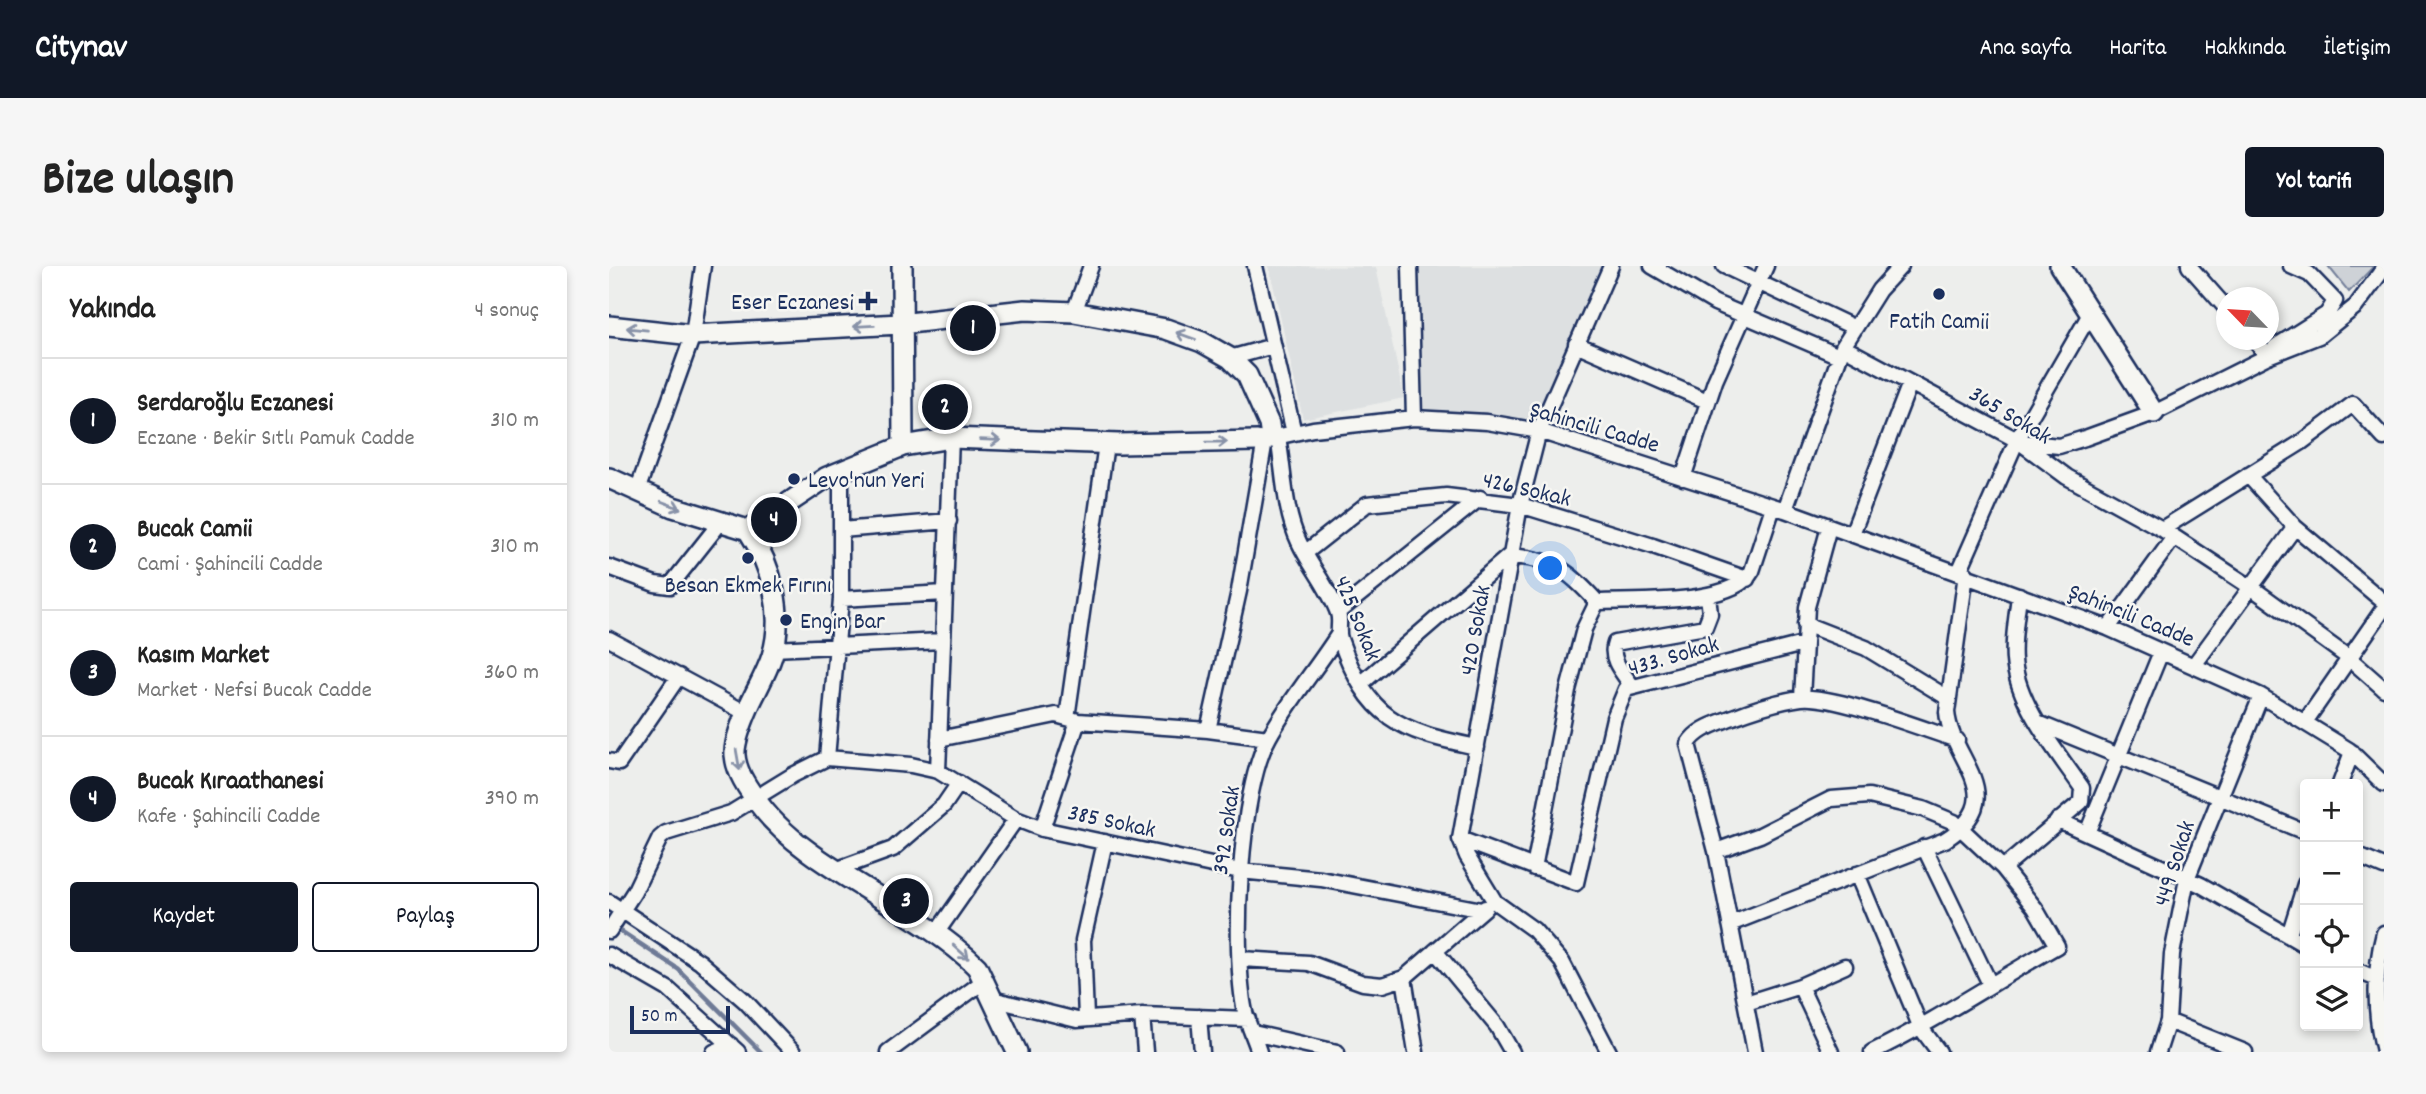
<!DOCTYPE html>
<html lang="tr">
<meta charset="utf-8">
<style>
body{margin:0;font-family:Dekko,sans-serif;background:#f6f6f6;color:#222}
.controls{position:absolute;right:21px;bottom:21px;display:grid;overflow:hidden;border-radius:7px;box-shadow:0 4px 10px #0003}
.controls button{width:63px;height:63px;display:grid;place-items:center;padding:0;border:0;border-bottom:2px solid #e0e0e0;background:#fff;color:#222;font:35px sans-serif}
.compass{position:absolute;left:1607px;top:21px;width:63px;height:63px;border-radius:50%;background:#fff;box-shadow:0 4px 10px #0003;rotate:295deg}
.scale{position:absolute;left:21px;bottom:18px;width:100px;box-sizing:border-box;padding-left:7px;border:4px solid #1b2f5e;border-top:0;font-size:19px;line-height:24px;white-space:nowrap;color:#1b2f5e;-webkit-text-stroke:5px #f6f6f2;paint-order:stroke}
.you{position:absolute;left:942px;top:303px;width:24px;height:24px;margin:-18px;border:5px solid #fff;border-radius:50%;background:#1a73e8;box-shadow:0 0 0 10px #1a73e833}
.badge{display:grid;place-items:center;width:46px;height:46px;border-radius:50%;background:#111827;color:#fff;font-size:23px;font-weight:700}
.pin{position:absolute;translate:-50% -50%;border:4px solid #fff;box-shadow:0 2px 7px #0006}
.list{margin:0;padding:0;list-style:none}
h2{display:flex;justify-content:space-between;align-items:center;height:91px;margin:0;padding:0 28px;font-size:30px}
h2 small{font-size:23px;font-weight:400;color:#767676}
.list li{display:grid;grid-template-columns:46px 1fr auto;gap:21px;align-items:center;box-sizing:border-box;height:126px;padding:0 28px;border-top:2px solid #e0e0e0}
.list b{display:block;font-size:26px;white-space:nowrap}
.list p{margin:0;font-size:23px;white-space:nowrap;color:#767676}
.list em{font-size:23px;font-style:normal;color:#767676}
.actions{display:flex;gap:14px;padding:21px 28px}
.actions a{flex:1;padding:16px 0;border:2px solid #111827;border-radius:7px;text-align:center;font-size:24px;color:#111827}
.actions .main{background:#111827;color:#fff}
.icon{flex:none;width:38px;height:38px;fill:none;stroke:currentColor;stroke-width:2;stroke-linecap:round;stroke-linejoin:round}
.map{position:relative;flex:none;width:1775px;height:786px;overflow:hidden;border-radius:7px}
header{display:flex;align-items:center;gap:42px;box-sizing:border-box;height:98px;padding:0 35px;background:#111827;color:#fff}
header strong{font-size:33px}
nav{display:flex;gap:38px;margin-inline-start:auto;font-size:24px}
.intro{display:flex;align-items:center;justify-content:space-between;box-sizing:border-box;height:168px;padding:0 42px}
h1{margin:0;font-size:49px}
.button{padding:18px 32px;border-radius:7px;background:#111827;color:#fff;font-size:24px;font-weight:700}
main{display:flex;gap:42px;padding:0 42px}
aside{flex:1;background:#fff;border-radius:7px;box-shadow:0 4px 10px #0003}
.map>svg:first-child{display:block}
</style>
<header>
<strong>Citynav</strong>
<nav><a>Ana sayfa</a><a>Harita</a><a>Hakkında</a><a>İletişim</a></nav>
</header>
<div class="intro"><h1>Bize ulaşın</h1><a class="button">Yol tarifi</a></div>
<main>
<aside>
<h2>Yakında<small>4 sonuç</small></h2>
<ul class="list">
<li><span class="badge">1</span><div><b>Serdaroğlu Eczanesi</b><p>Eczane · Bekir Sıtlı Pamuk Cadde</p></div><em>310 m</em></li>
<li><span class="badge">2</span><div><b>Bucak Camii</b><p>Cami · Şahincili Cadde</p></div><em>310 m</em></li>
<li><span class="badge">3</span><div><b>Kasım Market</b><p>Market · Nefsi Bucak Cadde</p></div><em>360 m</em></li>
<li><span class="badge">4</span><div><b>Bucak Kıraathanesi</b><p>Kafe · Şahincili Cadde</p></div><em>390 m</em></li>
</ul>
<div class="actions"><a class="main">Kaydet</a><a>Paylaş</a></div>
</aside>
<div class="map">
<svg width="1775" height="786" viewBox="0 0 1775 786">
<rect width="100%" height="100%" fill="#edeeec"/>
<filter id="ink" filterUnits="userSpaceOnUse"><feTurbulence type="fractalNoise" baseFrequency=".0143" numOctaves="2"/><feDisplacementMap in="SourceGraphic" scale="14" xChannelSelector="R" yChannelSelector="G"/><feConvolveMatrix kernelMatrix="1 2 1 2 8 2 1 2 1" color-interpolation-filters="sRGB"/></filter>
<g filter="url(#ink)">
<path fill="#dde0e1" d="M660,0L767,1L795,132L694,153Z
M802,0H1005L930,165L805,152Z"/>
<path fill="#ced2d7" stroke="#74809a" stroke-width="2" d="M1719,0H1765L1740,26Z"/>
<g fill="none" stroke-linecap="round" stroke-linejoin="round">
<path stroke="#6e7a96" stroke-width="4.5" d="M4,660L69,703L152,786"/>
<g stroke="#1b2f5e" stroke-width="19">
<path id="minor" d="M646,0L685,167
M801,0L805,152
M1043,0L1106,37L1230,90
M1115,0L1244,61
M1580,0L1618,43
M465,46L482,0
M1645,74L1659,90
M967,78L1098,135
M1234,81L1408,174L1458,211L1553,263L1646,324L1740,392L1775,423
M1666,81L1718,48L1726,35L1700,8L1682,0
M621,92L664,80
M669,171C675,205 675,245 690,276C701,300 720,322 729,347C732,355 728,364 731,373C759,453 789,465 868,481
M653,174L704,163L805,152L878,156L930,165L1176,244L1499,362L1652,430L1740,484L1775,518
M1413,176L1450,180L1476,172L1545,147L1659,90L1710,70L1747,40L1775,2
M1639,209L1686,261L1775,336
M1074,212L1106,115L1157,0
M28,225L84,69L94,0
M1176,244L1234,81L1270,24L1292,0
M1553,263L1693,176L1744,138L1775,172
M232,264L340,255
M1243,268L1301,117
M696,287L758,238L837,230L911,239L1044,280L1138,313
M0,301L46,318L61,320L111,257
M1350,306L1408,174L1481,48
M232,333L336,327
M729,346L871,232
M1196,358L1257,382L1339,432
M1499,362L1565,271
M0,373L137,447
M164,383L333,375
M1585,399L1686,261
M753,417L900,290C945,293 959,304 988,336C1025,334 1124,340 1143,305L1164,241
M1023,420C1014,407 1000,393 1006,377L1096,361L1101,348L1099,329
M1193,432L1198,341L1220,261
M458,452L497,178
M1696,456L1775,342
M1429,457L1696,566
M599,464L630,325L656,174
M330,473L447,449L469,455L599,464L659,472
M218,492L232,333V204
M0,495L10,497L70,410
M329,505L342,172
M1731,518L1743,486
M1449,554L1592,619L1696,679
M433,563L469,455
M1478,567L1552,386
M851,573L967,617L1005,452L1017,423L1194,378
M1315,581L1381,718
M1107,585L1151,569L1222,533L1260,530L1314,543L1345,556L1394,602L1426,642L1448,680C1386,715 1327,755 1263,786
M1749,590L1775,601
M925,602L959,424L975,363L988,336
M1394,602L1472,536L1473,522C1449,487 1408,438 1405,394C1403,373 1408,350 1410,329
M229,603L284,583L335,539L350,517
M1248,608L1312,762L1330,786
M0,636L91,696L136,735L184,786
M1121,658L1336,574C1404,530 1342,495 1338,446L1357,308
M0,665L25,626L51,572L57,567L122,547L184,509L218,492L302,499L329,505L407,553L433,563L631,605L712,613L873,644
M328,666L407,553
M1775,667C1765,704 1765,747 1775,785
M1680,669L1696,618
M826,685L888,760L903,786
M0,689L59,723L129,786
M632,693L700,697L754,717L773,719L795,712L876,642
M1749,705L1768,713
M795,712L807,786
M1191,720L1222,786
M383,733L468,754L533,749L639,753
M1137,737L1191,720L1236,700
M533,749L536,786
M590,751L593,786
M477,752L474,674L496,576
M1559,755L1636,786
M644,767L728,786
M105,786L122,779
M279,786L375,715
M650,786C646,773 639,759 636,746C623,686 630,524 660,471C680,435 707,403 729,369
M1000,786L953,696L925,664L886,636L858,590L851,573L911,239L930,165L1002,0
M1146,786L1107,585L1079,478C1089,462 1107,458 1124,451C1145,443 1170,435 1192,432C1223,428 1314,463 1348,474
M1549,786L1559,755L1563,688L1578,613L1652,430"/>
</g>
<g stroke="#1b2f5e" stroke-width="24">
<path id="tertiary" d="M293,0L294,180
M1451,0L1545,147
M0,60L84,69L291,58L416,44L465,46L557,63L593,76L621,92L638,109L660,158L662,172
M0,212L64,241L139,264C163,300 176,348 163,390C158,406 148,423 141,438C135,452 125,474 126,489C127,504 137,520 146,532C192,602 306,639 368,701L408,786
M139,264L218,211L294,180L342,172L510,178L648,175"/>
</g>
<use href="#minor" stroke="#f6f6f2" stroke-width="14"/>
<use href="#tertiary" stroke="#f6f6f2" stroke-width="19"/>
</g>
<defs><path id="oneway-shaft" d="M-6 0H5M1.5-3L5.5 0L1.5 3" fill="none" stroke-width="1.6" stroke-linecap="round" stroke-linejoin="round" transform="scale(1.75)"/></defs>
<g stroke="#8892a8">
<use href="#oneway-shaft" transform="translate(255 60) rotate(177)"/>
<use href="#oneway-shaft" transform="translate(28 63) rotate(-174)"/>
<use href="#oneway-shaft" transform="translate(577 70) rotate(-160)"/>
<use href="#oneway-shaft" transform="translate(381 174) rotate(2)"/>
<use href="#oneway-shaft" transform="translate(608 176) rotate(-1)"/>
<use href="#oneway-shaft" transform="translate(62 239) rotate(21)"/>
<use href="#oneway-shaft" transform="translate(129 494) rotate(80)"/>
<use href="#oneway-shaft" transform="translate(352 686) rotate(42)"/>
</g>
</g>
<g fill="#1b2f5e" stroke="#f6f6f2" stroke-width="2.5">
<circle cx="1330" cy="28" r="7"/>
<path d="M255.5 24.5h7v7h7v7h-7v7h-7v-7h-7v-7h7z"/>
<circle cx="185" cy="213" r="7"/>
<circle cx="139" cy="292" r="7"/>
<circle cx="177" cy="354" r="7"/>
</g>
<g text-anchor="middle" stroke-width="5" stroke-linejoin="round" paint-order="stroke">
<g font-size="24" fill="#1b2f5e" stroke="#f6f6f2">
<text x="245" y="43" text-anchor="end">Eser Eczanesi</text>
<text x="1330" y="62">Fatih Camii</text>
<text x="199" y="221" text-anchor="start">Levo'nun Yeri</text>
<text x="139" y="326">Besan Ekmek Fırını</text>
<text x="191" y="362" text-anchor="start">Engin Bar</text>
</g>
<g font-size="24" fill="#1b2f5e" stroke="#f6f6f2">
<text transform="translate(1402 148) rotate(31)" y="8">365 Sokak</text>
<text transform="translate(986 160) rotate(16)" y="8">Şahincili Cadde</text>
<text transform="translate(918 222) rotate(13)" y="8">426 Sokak</text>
<text transform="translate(1523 348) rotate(22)" y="8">Şahincili Cadde</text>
<text transform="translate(750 352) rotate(68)" y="8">425 Sokak</text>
<text transform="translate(865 364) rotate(-80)" y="8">420 Sokak</text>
<text transform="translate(1064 389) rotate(-16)" y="8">433. Sokak</text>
<text transform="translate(503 554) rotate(12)" y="8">385 Sokak</text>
<text transform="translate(616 564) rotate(-82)" y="8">392 Sokak</text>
<text transform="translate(1564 597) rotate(-72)" y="8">449 Sokak</text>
</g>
</g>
</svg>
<div class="controls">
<button>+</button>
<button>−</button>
<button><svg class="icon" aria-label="locate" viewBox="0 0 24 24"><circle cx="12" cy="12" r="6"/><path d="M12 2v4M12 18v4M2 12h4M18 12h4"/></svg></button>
<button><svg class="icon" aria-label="layers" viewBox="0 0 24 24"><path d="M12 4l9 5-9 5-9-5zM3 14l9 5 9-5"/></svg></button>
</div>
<svg class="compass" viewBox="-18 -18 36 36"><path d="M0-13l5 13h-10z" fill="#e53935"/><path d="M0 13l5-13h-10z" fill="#767676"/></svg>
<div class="scale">50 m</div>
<div class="you"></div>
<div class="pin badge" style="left:364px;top:62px">1</div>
<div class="pin badge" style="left:336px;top:141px">2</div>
<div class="pin badge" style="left:297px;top:635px">3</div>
<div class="pin badge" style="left:165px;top:254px">4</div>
</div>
</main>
